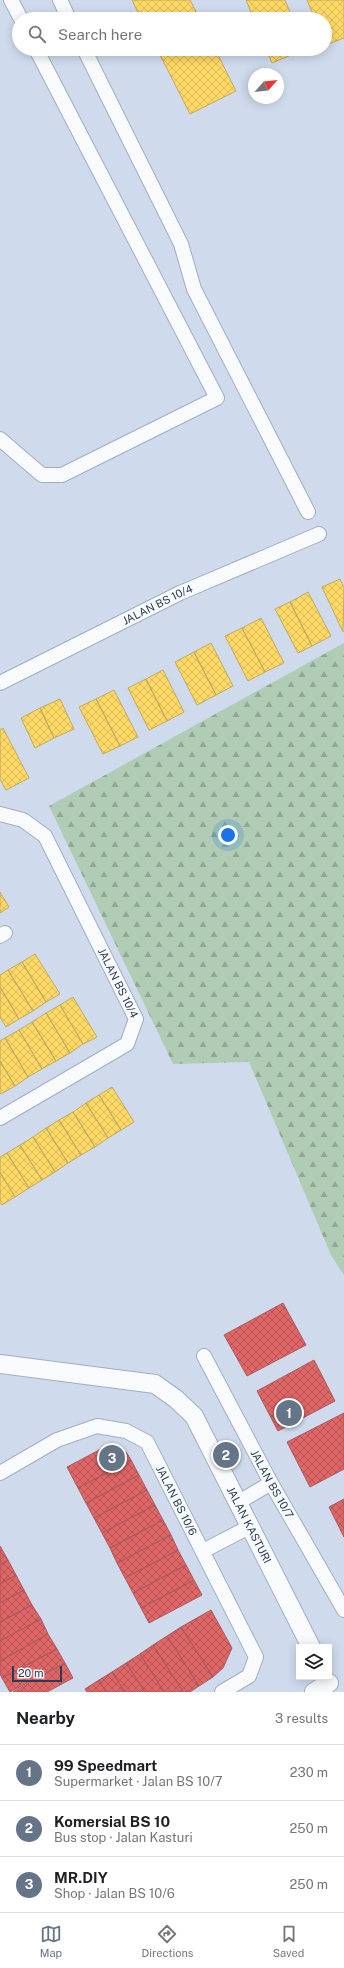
<!DOCTYPE html>
<meta charset="utf-8">
<style>
body{margin:0;font-family:"Public Sans",sans-serif;background:#f6f6f6;color:#202124}
.controls{position:absolute;right:12px;bottom:12px;display:grid;overflow:hidden;border-radius:0px;box-shadow:0 2px 10px #0003}
.controls button{width:36px;height:36px;display:grid;place-items:center;padding:0;border:0;border-bottom:1px solid #e0e0e0;background:#fff;color:#202124;font:20px sans-serif}
.compass{position:absolute;left:248px;top:68px;width:36px;height:36px;border-radius:50%;background:#fff;box-shadow:0 2px 10px #0003;rotate:63deg}
.scale{position:absolute;left:12px;bottom:10px;width:50px;box-sizing:border-box;padding-left:4px;border:2px solid #2d3c52;border-top:0;font-size:11px;line-height:14px;white-space:nowrap;color:#2d3c52;-webkit-text-stroke:3px #f5f9fe;paint-order:stroke}
.you{position:absolute;left:228px;top:835px;width:14px;height:14px;margin:-10px;border:3px solid #fff;border-radius:50%;background:#1a73e8;box-shadow:0 0 0 6px #1a73e833}
.badge{display:grid;place-items:center;width:26px;height:26px;border-radius:50%;background:#667488;color:#fff;font-size:13px;font-weight:700}
.pin{position:absolute;translate:-50% -50%;border:2px solid #fff;box-shadow:0 1px 4px #0006}
.list{margin:0;padding:0;list-style:none}
h2{display:flex;justify-content:space-between;align-items:center;height:52px;margin:0;padding:0 16px;font-size:17px}
h2 small{font-size:13px;font-weight:400;color:#757577}
.list li{display:grid;grid-template-columns:26px 1fr auto;gap:12px;align-items:center;box-sizing:border-box;height:56px;padding:0 16px;border-top:1px solid #e0e0e0}
.list b{display:block;font-size:15px;white-space:nowrap}
.list p{margin:0;font-size:13px;white-space:nowrap;color:#757577}
.list em{font-size:13px;font-style:normal;color:#757577}
.icon{flex:none;width:22px;height:22px;fill:none;stroke:currentColor;stroke-width:2;stroke-linecap:round;stroke-linejoin:round}
.map{position:relative;flex:none;width:344px;height:1692px;overflow:hidden}
.search{position:absolute;background:#fff;box-shadow:0 2px 10px #0003;left:12px;right:12px;top:12px;height:44px;display:flex;align-items:center;gap:10px;box-sizing:border-box;padding:0 14px;border-radius:22px;color:#757577;font-size:15px}
.sheet{height:220px;background:#fff}
nav{display:flex;justify-content:space-around;align-items:center;box-sizing:border-box;height:56px;border-top:1px solid #e0e0e0;background:#fff;font-size:11px;color:#757577}
nav a{display:grid;justify-items:center;gap:2px}
nav .on{color:#667488}
.map>svg:first-child{display:block}
</style>
<div class="map">
<svg width="344" height="1692" viewBox="0 0 344 1692">
<defs>
<pattern id="forest-firs" width="22" height="20" patternUnits="userSpaceOnUse"><rect width="22" height="20" fill="#b0ccb4"/><path d="M5 1l3.5 6h-7zM16 11l3.5 6h-7z" fill="#90a795"/></pattern>
<pattern id="homes-cross-hatch" width="8" height="8" patternUnits="userSpaceOnUse"><rect width="8" height="8" fill="#ffd966"/><path d="M0 0l8 8M0 8l8-8" fill="none" stroke="#dbbb5a"/></pattern>
<pattern id="shops-cross-hatch" width="8" height="8" patternUnits="userSpaceOnUse"><rect width="8" height="8" fill="#e06666"/><path d="M0 0l8 8M0 8l8-8" fill="none" stroke="#b65557"/></pattern>
</defs>
<rect width="100%" height="100%" fill="#cfdbed"/>
<path fill="url(#forest-firs)" d="M344,643V1275L331,1255L249,1062L173,1064L49,806Z"/>
<path fill="url(#homes-cross-hatch)" stroke="#c0aa60" d="M132,0H190L200,19H141Z
M246,0H285L293,19H254Z
M307,0H344V38L326,45L325,19H315Z
M157,49H215L236,91L190,114Z
M266,49H305L272,63Z
M340,579L344,588L343,632L322,587Z
M308,592L331,636L312,646L290,602Z
M290,602L312,646L298,653L275,609Z
M261,618L284,663L265,672L242,628Z
M242,628L265,672L248,681L225,636Z
M211,643L233,686L216,695L194,652Z
M194,652L216,695L197,705L175,662Z
M163,670L184,712L167,721L146,679Z
M146,679L167,721L149,730L128,688Z
M114,690L138,737L120,746L96,699Z
M60,699L74,729L54,738L40,708Z
M96,699L120,746L103,754L79,707Z
M40,708L54,738L35,748L21,718Z
M3,728L29,778L6,790L0,779V730Z
M0,892L9,907L0,913Z
M35,954L60,994L46,1002L22,962Z
M22,962L46,1002L33,1011L8,970Z
M8,970L33,1011L19,1019L0,987V975Z
M0,987L19,1019L6,1027L0,1017Z
M73,997L97,1037L83,1044L60,1005Z
M60,1005L83,1044L70,1053L46,1013Z
M46,1013L70,1053L56,1061L32,1022Z
M32,1022L56,1061L42,1069L19,1030Z
M19,1030L42,1069L28,1077L5,1038Z
M5,1038L28,1077L15,1086L0,1061V1041Z
M0,1061L15,1086L1,1094L0,1092Z
M112,1087L134,1122L121,1130L99,1095Z
M99,1095L121,1130L108,1138L86,1103Z
M86,1103L108,1138L95,1147L73,1112Z
M73,1112L95,1147L81,1155L59,1120Z
M59,1120L81,1155L68,1163L46,1128Z
M46,1128L68,1163L55,1172L33,1137Z
M33,1137L55,1172L42,1180L20,1145Z
M20,1145L42,1180L29,1188L7,1153Z
M7,1153L29,1188L15,1197L0,1172V1157Z
M0,1172L15,1197L2,1205L0,1202Z"/>
<path fill="url(#shops-cross-hatch)" stroke="#aa5960" d="M283,1303L306,1345L247,1376L224,1335Z
M314,1360L335,1401L278,1431L257,1391Z
M344,1413V1469L310,1487L287,1442Z
M105,1447L126,1452L131,1460L78,1488L67,1467Z
M131,1460L139,1475L86,1503L78,1488Z
M139,1475L147,1490L94,1518L86,1503Z
M147,1490L155,1505L102,1533L94,1518Z
M344,1499V1537L329,1507Z
M155,1505L163,1520L110,1548L102,1533Z
M163,1520L171,1535L117,1563L110,1548Z
M171,1535L178,1550L125,1578L117,1563Z
M0,1546L8,1560L0,1565Z
M178,1550L186,1565L133,1593L125,1578Z
M8,1560L16,1575L0,1584V1565Z
M186,1565L194,1580L141,1608L133,1593Z
M16,1575L24,1590L0,1603V1584Z
M194,1580L202,1595L149,1623L141,1608Z
M24,1590L32,1605L0,1622V1603Z
M32,1605L41,1619L0,1641V1622Z
M211,1610L232,1648L223,1668L213,1677L181,1627Z
M41,1619L48,1634L0,1661V1641Z
M181,1627L213,1677L199,1686L167,1636Z
M48,1634L57,1649L2,1678L0,1674V1661Z
M167,1636L199,1686L190,1692H183L153,1645Z
M153,1645L183,1692H164L140,1654Z
M57,1649L65,1663L10,1692L2,1678Z
M140,1654L164,1692H145L126,1663Z
M65,1663L73,1678L47,1692H13Z
M126,1663L145,1692H125L112,1672Z
M112,1672L125,1692H106L99,1680Z
M99,1680L106,1692H87L85,1689Z"/>
<g fill="none" stroke-linecap="round" stroke-linejoin="round">
<g stroke="#a2aebf" stroke-width="16">
<g id="minor">
<path d="M11,0L21,19"/>
<path d="M60,0L69,19"/>
<path d="M84,49L181,244L194,289L308,512"/>
<path d="M0,439L42,475H62L217,398L36,49"/>
<path id="s1" d="M0,683L180,593L319,534"/>
<path id="s2" d="M0,814L23,820L45,836L136,1019L127,1044L0,1118"/>
<path d="M0,936L5,933"/>
<path id="s3" d="M204,1356L271,1483L344,1610"/>
<path id="s4" d="M0,1473L57,1440L97,1426L126,1431L147,1442L256,1657L249,1676L222,1692"/>
<path d="M239,1502L271,1483"/>
<path d="M203,1551L251,1526"/>
</g>
</g>
<g stroke="#a2aebf" stroke-width="20">
<g id="tertiary">
<path id="s5" d="M0,1364L155,1384L176,1399L194,1416L311,1647"/>
<path d="M314,1692L329,1683"/>
</g>
</g>
<use href="#minor" stroke="#f8fafc" stroke-width="14"/>
<use href="#tertiary" stroke="#f8fafc" stroke-width="18"/>
</g>
<g text-anchor="middle" stroke-width="4" stroke-linejoin="round" paint-order="stroke">
<g font-size="11" fill="#2d3c52" stroke="#f5f9fe">
<text dy="4" stroke="none"><textPath href="#s1" startOffset="176">JALAN BS 10/4</textPath></text>
<text dy="4" stroke="none"><textPath href="#s2" startOffset="215">JALAN BS 10/4</textPath></text>
<text dy="4" stroke="none"><textPath href="#s3" startOffset="145">JALAN BS 10/7</textPath></text>
<text dy="4" stroke="none"><textPath href="#s4" startOffset="227">JALAN BS 10/6</textPath></text>
<text dy="4" stroke="none"><textPath href="#s5" startOffset="329">JALAN KASTURI</textPath></text>
</g>
</g>
</svg>
<div class="controls">
<button><svg class="icon" aria-label="layers" viewBox="0 0 24 24"><path d="M12 4l9 5-9 5-9-5zM3 14l9 5 9-5"/></svg></button>
</div>
<svg class="compass" viewBox="-18 -18 36 36"><path d="M0-13l5 13h-10z" fill="#e53935"/><path d="M0 13l5-13h-10z" fill="#757577"/></svg>
<div class="scale">20 m</div>
<div class="you"></div>
<div class="pin badge" style="left:289px;top:1413px">1</div>
<div class="pin badge" style="left:226px;top:1455px">2</div>
<div class="pin badge" style="left:112px;top:1458px">3</div>
<div class="search"><svg class="icon" aria-label="search" viewBox="0 0 24 24"><circle cx="10" cy="10" r="6"/><path d="M15 15l6 6"/></svg>Search here</div>
</div>
<section class="sheet">
<h2>Nearby<small>3 results</small></h2>
<ul class="list">
<li><span class="badge">1</span><div><b>99 Speedmart</b><p>Supermarket · Jalan BS 10/7</p></div><em>230 m</em></li>
<li><span class="badge">2</span><div><b>Komersial BS 10</b><p>Bus stop · Jalan Kasturi</p></div><em>250 m</em></li>
<li><span class="badge">3</span><div><b>MR.DIY</b><p>Shop · Jalan BS 10/6</p></div><em>250 m</em></li>
</ul>
</section>
<nav>
<a class="on"><svg class="icon" aria-label="map" viewBox="0 0 24 24"><path d="M3 6l6-2 6 2 6-2v14l-6 2-6-2-6 2zM9 4v14M15 6v14"/></svg>Map</a>
<a><svg class="icon" aria-label="directions" viewBox="0 0 24 24"><path d="M12 3l9 9-9 9-9-9zM9 14v-3h6M13 9l2 2-2 2"/></svg>Directions</a>
<a><svg class="icon" aria-label="saved" viewBox="0 0 24 24"><path d="M7 4h10v16l-5-4-5 4z"/></svg>Saved</a>
</nav>
